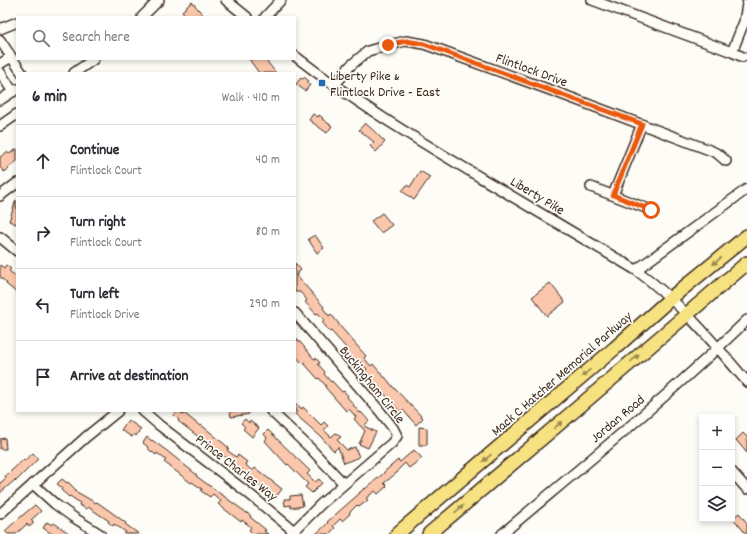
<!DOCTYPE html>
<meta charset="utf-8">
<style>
body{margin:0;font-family:Dekko,sans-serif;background:#f7f7f7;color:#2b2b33}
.controls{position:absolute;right:12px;bottom:12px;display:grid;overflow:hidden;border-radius:0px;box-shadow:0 2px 6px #0003}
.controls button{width:36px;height:36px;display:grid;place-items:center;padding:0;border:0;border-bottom:1px solid #e1e1e2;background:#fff;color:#2b2b33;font:20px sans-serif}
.stop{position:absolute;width:12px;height:12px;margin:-9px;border:3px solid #ea580c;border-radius:50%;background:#fff}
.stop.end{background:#ea580c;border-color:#fff;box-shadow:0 1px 4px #0008}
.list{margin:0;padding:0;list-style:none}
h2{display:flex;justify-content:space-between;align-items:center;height:52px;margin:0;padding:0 16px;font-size:17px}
h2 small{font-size:13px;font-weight:400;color:#7c7c81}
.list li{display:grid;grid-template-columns:26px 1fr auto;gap:12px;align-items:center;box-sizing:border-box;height:72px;padding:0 16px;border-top:1px solid #e1e1e2}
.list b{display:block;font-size:15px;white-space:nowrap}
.list p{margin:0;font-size:13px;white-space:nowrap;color:#7c7c81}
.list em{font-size:13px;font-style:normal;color:#7c7c81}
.icon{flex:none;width:22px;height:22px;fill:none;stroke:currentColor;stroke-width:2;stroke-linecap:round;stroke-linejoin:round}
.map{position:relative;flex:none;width:747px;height:534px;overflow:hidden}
.search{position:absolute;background:#fff;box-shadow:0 2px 6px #0003;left:16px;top:16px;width:280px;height:44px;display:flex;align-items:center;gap:10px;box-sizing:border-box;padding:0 14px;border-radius:0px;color:#7c7c81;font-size:15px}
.panel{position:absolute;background:#fff;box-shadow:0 2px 6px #0003;left:16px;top:72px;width:280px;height:340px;border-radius:0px}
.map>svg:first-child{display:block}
</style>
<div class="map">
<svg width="747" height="534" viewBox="0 0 747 534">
<rect width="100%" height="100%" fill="#fdfcf7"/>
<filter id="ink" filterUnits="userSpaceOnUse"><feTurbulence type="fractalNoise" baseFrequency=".025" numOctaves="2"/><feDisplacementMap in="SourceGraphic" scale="8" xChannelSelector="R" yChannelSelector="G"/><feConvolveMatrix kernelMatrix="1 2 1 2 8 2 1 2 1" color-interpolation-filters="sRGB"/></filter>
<g filter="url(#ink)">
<path fill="#fbc7ac" stroke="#3b2a1e" d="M192,2L205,17H187L182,11Z
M249,59H265L276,73H259Z
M304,77L309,81L307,83L310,85L305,91L296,84L301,78L303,79Z
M313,114L318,117L319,115L323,118L322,119L332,126L327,133L309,120Z
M365,123L374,131L385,142L376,152L370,146L374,142L359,130Z
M17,149V161L8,168L9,169L4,172L0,167V157L7,152L9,154Z
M420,171L430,177L414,200L402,191L407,185L410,187Z
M16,200L17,221L16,224L9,221Z
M382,213L392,225L381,233L371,221Z
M315,235L324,248L317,253L308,239Z
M295,263L301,270L296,275L324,307L323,308L329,316L331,314L339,324V325L366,356L364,358L371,366L373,364L384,377H385L394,388L423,418L416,425L403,410L400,412L389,399L365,371L367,369L360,362L357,364L346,351L348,350L331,331L330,332L322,322L324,320L318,313L316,314L305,302L307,300L300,292H295Z
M0,265L4,268L6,265L11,269L9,271L17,277V293L6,284L7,283L0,277Z
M550,283L565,302L547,316L532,297Z
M295,337L299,342H300L314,359L316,358L320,363L318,364L325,372L324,374L331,382L332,381L342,392L344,391L348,396L347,397L354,405H353L360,413L361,412L369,421L364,426L376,432L368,448L359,444L365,431L354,419L356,417L349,409L346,411L325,387L326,386L319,378L318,379L303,362L302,363L295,355Z
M295,403L302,409L303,407L321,425L324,422L328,426L324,430L331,437L336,433L341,437L337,440L347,450L355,447L359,457L344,463L338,447L334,451L320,436L295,414L297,412L295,411Z
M178,411H179L183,415L184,413L200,426L201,425L210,432L229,448L227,450L236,457L238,455L247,462L245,464L252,471L255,468L282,489L276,497L257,484L241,469H240L223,455V456L215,449L214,451L209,446V445L178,421L179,420L174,415Z
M230,411H248L249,414L231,417Z
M245,419L249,423L250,421L259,428L252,437L243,429L245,427L241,423Z
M128,420L141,429L136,436L134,434L132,437L121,430Z
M419,427L427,428V445H419Z
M268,430L310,471L307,474L315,482L319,479L322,483L312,493L305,487L308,484L288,464L287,465L265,441L267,438L264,434Z
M743,433L747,437V453L736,440Z
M147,437L152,441V440L167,451L197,475L196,476L251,516L250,517L266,530L264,531L268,534H254L249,530L251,527L242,520L241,522L218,504L221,501L213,494L210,497L201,491L202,489L192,482L191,483L164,462L166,460L157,453L156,455L147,448L148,447L143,443Z
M5,438L6,449H0V439Z
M414,450L422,458L409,468L405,463L398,470V472L384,483L387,486L378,494L375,491L366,498L368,500L359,507L357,505L349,513L350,514L342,521L340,519L333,526L335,528L329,534H316L328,523L327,522L360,493H359L365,488V489L384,473V472L398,460L400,462Z
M33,453L38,459L16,481L15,480L0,493V483L6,478L5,476L9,473L24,459L25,460Z
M62,479L67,483L68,482L76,490L75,491L96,503L97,502L111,512L126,523L125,524L139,534H124L126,532L114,524L113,526L108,522L109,521L88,507L87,509L79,505L80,503L70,496L69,497L61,490L62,488L57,484Z
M301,495L303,506L291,508V505L285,506L284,499H290V496Z
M35,505L41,511L31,520L34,523L29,527L27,524L16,534H8L5,531L17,520L30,509Z
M739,513L747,523V534H746L733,518Z
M47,522L52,525L54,523L70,534H52L43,528Z"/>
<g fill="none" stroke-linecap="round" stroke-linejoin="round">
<g stroke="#3b2a1e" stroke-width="12">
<path id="minor" d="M226,0L247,17
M592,0L732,52L743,57
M142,17L159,0
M265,17L281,0
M0,29L17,22
M0,40L22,73
M732,52L744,22L747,4
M295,56C354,102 418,140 483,179C534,209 585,240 636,270C679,301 713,342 747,382
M0,64L11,57
M0,72L13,92
M74,73L94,59
M335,85L350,66L368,51L389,45L406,41L424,44L553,91L712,151L718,154L726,161
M0,100L17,89
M0,126L17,114
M591,187L651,210
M613,195L642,124
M0,196L17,183
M0,237L17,251
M636,270L747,189
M143,411L159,425L248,493L294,531
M271,411L310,448L344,484
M732,472L747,489
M33,484L55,504L73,517L100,534
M0,514L86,437L118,411
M291,534L321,504L392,443L397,436L393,428L379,410L295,313
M502,534C585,464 669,396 747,320"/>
</g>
<g stroke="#3b2a1e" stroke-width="16">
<path id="highway" d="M397,534L615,348L671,298L747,236
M429,534L574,411L747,263"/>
</g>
<use href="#minor" stroke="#fdfcf7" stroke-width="9"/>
<use href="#highway" stroke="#f6e281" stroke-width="13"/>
</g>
<defs><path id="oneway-solid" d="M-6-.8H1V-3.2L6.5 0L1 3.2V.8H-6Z"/></defs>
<g fill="#988650">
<use href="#oneway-solid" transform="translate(717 261) rotate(140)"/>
<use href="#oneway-solid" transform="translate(635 358) rotate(-41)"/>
<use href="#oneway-solid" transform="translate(586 373) rotate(140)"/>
<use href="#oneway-solid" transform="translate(558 425) rotate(-40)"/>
<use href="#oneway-solid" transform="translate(487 458) rotate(140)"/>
<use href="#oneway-solid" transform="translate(459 509) rotate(-41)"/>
</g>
</g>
<g fill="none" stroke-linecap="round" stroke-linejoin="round" filter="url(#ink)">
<path stroke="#ea580c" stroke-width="5" d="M388,45L406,41L424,44L642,124L613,195L651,210"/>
</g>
<rect fill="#1f6fb2" stroke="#fdfcf7" stroke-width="1.5" x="318" y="79" width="8" height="8" rx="2"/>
<g text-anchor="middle" stroke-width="3.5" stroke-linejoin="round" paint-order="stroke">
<g font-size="14" fill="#3b2a1e" stroke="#fdfcf7">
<text transform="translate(532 69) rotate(20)" y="5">Flintlock Drive</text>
<text transform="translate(538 195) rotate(31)" y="5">Liberty Pike</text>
<text transform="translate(561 373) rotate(-41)" y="5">Mack C Hatcher Memorial Parkway</text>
<text transform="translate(373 384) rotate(51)" y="5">Buckingham Circle</text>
<text transform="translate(617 418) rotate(-40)" y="5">Jordan Road</text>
<text transform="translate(237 467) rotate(38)" y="5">Prince Charles Way</text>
</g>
<g font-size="14" fill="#3b2a1e" stroke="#fdfcf7" text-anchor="start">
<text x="330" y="80">Liberty Pike &amp;<tspan x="330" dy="16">Flintlock Drive - East</tspan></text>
</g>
</g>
</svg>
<div class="controls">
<button>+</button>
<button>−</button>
<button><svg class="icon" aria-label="layers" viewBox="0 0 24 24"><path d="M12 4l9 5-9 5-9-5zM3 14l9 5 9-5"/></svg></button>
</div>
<div class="stop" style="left:651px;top:210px"></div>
<div class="stop end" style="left:388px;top:45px"></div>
<div class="search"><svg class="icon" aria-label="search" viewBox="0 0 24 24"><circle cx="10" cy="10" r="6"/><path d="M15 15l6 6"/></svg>Search here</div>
<section class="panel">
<h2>6 min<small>Walk · 410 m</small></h2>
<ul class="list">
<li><svg class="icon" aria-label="ahead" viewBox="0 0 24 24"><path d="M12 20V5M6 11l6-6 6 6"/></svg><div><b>Continue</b><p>Flintlock Court</p></div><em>40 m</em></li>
<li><svg class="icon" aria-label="right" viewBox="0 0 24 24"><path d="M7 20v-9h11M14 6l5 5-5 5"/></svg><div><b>Turn right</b><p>Flintlock Court</p></div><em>80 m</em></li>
<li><svg class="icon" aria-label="left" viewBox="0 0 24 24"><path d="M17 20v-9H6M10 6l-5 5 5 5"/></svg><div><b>Turn left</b><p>Flintlock Drive</p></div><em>290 m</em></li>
<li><svg class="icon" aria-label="arrive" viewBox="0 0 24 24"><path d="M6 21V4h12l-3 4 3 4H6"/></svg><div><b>Arrive at destination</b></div></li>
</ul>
</section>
</div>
